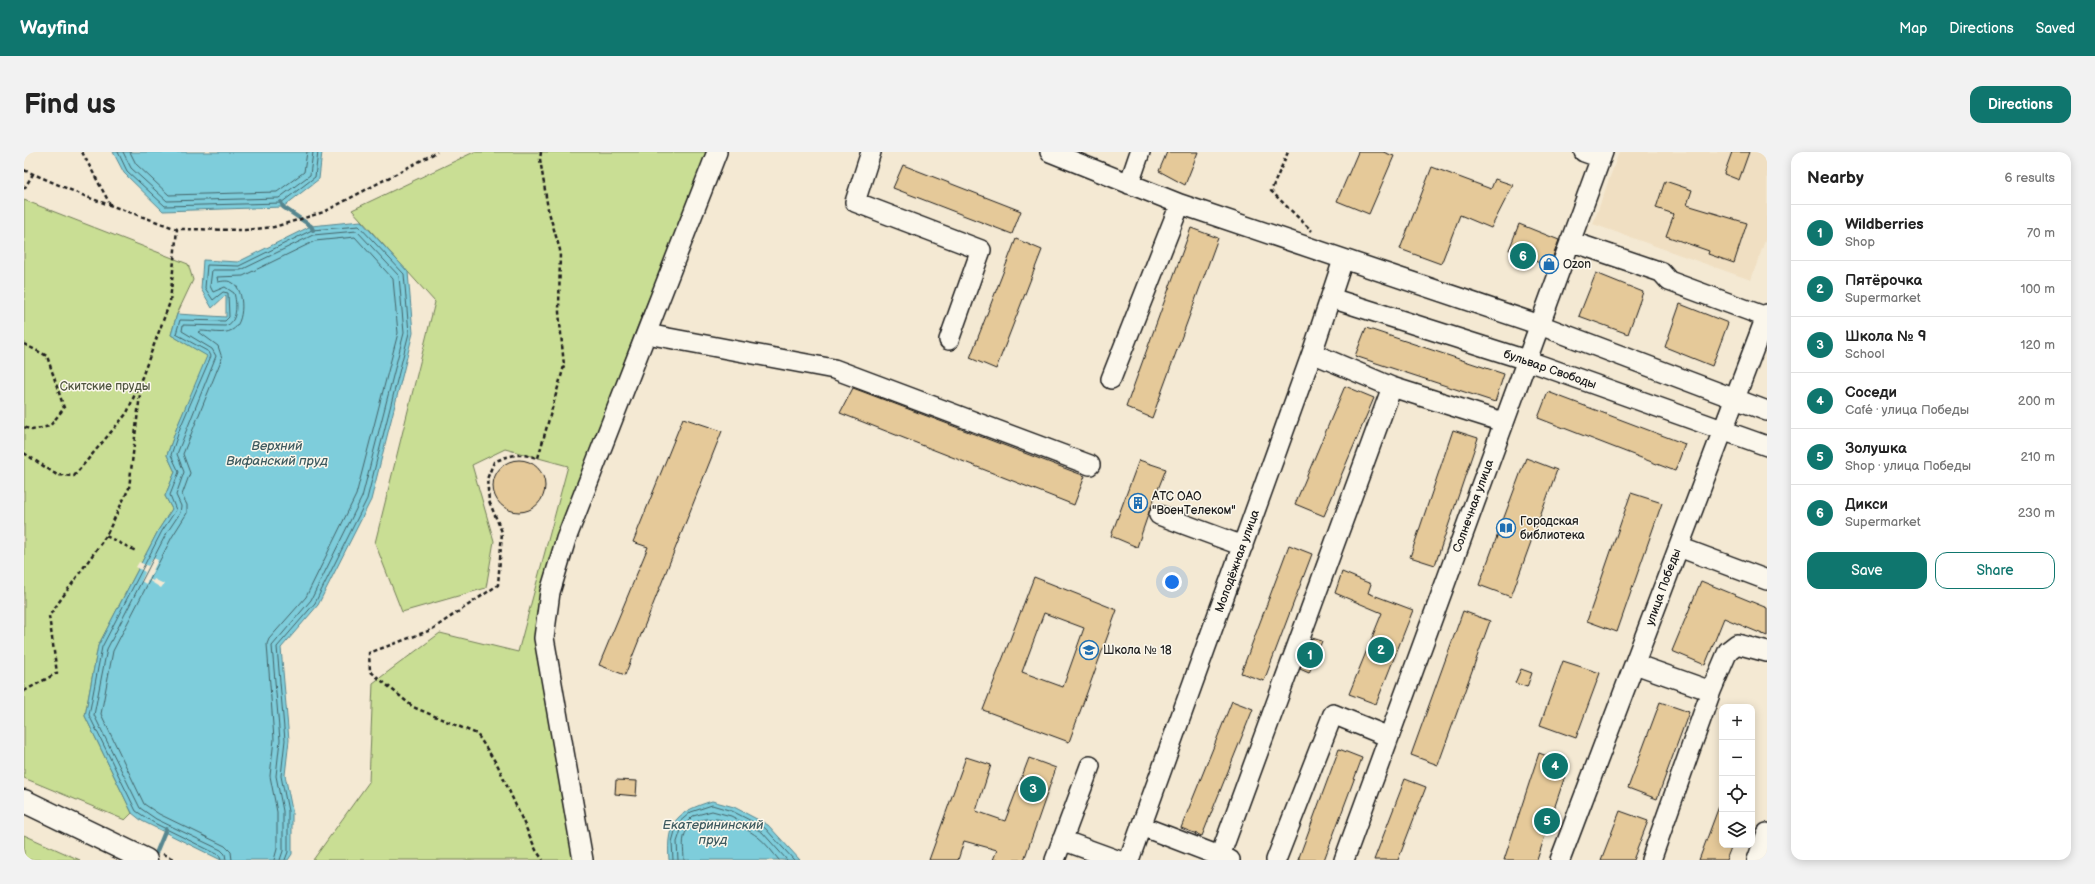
<!DOCTYPE html>
<meta charset="utf-8">
<style>
body{margin:0;font-family:"Balsamiq Sans",sans-serif;background:#f2f2f2;color:#222}
.controls{position:absolute;right:12px;bottom:12px;display:grid;overflow:hidden;border-radius:8px;box-shadow:0 2px 10px #0003}
.controls button{width:36px;height:36px;display:grid;place-items:center;padding:0;border:0;border-bottom:1px solid #e0e0e0;background:#fff;color:#222;font:20px sans-serif}
.you{position:absolute;left:1148px;top:430px;width:14px;height:14px;margin:-10px;border:3px solid #fff;border-radius:50%;background:#1a73e8;box-shadow:0 0 0 6px #1a73e833}
.badge{display:grid;place-items:center;width:26px;height:26px;border-radius:50%;background:#0f766e;color:#fff;font-size:13px;font-weight:700}
.pin{position:absolute;translate:-50% -50%;border:2px solid #fff;box-shadow:0 1px 4px #0006}
.list{margin:0;padding:0;list-style:none}
h2{display:flex;justify-content:space-between;align-items:center;height:52px;margin:0;padding:0 16px;font-size:17px}
h2 small{font-size:13px;font-weight:400;color:#767676}
.list li{display:grid;grid-template-columns:26px 1fr auto;gap:12px;align-items:center;box-sizing:border-box;height:56px;padding:0 16px;border-top:1px solid #e0e0e0}
.list b{display:block;font-size:15px;white-space:nowrap}
.list p{margin:0;font-size:13px;white-space:nowrap;color:#767676}
.list em{font-size:13px;font-style:normal;color:#767676}
.actions{display:flex;gap:8px;padding:12px 16px}
.actions a{flex:1;padding:9px 0;border:1px solid #0f766e;border-radius:12px;text-align:center;font-size:14px;color:#0f766e}
.actions .main{background:#0f766e;color:#fff}
.icon{flex:none;width:22px;height:22px;fill:none;stroke:currentColor;stroke-width:2;stroke-linecap:round;stroke-linejoin:round}
.map{position:relative;flex:none;width:1743px;height:708px;overflow:hidden;border-radius:12px}
header{display:flex;align-items:center;gap:24px;box-sizing:border-box;height:56px;padding:0 20px;background:#0f766e;color:#fff}
header strong{font-size:19px}
nav{display:flex;gap:22px;margin-inline-start:auto;font-size:14px}
.intro{display:flex;align-items:center;justify-content:space-between;box-sizing:border-box;height:96px;padding:0 24px}
h1{margin:0;font-size:28px}
.button{padding:10px 18px;border-radius:12px;background:#0f766e;color:#fff;font-size:14px;font-weight:700}
main{display:flex;gap:24px;padding:0 24px}
aside{flex:1;background:#fff;border-radius:12px;box-shadow:0 2px 10px #0003}
.map>svg:first-child{display:block}
</style>
<header>
<strong>Wayfind</strong>
<nav><a>Map</a><a>Directions</a><a>Saved</a></nav>
</header>
<div class="intro"><h1>Find us</h1><a class="button">Directions</a></div>
<main>
<div class="map">
<svg width="1743" height="708" viewBox="0 0 1743 708">
<rect width="100%" height="100%" fill="#f4e9d3"/>
<filter id="ink" filterUnits="userSpaceOnUse"><feTurbulence type="fractalNoise" baseFrequency=".025" numOctaves="2"/><feDisplacementMap in="SourceGraphic" scale="8" xChannelSelector="R" yChannelSelector="G"/><feConvolveMatrix kernelMatrix="1 2 1 2 8 2 1 2 1" color-interpolation-filters="sRGB"/></filter>
<g filter="url(#ink)">
<path fill="#f0dfc2" d="M1595,0H1743V83L1727,128L1569,72Z"/>
<path fill="#c9de94" stroke="#727d58" d="M450,0H685L614,173L553,335L521,441L538,635L549,708H289L345,630L349,531L416,481L494,500L544,314L481,297L448,313L470,389L462,436L378,460L351,391L411,150L328,58Z
M0,48L164,112L169,128L153,162L147,183L184,204L153,275L143,303L151,320L141,344L148,357L135,377L74,494L61,564L108,661L101,668L0,626Z
M0,683L56,708H0Z"/>
<path fill="#7ecddb" stroke="#57868f" d="M89,0H298L295,27L259,55L139,59L100,21Z
M337,69L384,120L389,181L347,348L294,453L257,496L265,588L261,623L268,658V702L264,708H197L118,669L108,661L61,564L74,494L135,377L148,357L141,344L151,320L143,303L153,275L183,204L147,183L153,162L202,165V143L188,156L177,137L179,108L214,110L287,74Z
M688,649L710,655L744,673L776,708H645C642,669 653,660 688,649Z"/>
<path fill="#f4e9d3" d="M129,406L134,408L125,427L129,429L130,427L140,432L137,436L124,428L122,432L117,429L121,420L112,415L115,410L124,414Z"/>
<g fill="none" stroke-linecap="round" stroke-linejoin="round">
<path stroke="#436368" stroke-width="1" d="M94,0L103,19L141,54L257,51L291,25L294,0
M99,0L107,16L143,49L255,46L286,23L289,0
M106,0L112,12L145,43L253,40L280,20L283,0
M197,708L195,703L130,671L112,659L65,563L78,495L138,379L152,358L146,343L155,320L147,303L156,276L187,204L185,200L152,182L156,168L201,169L205,165L204,141L199,140L189,148L181,136L183,113L215,114L288,78L335,74L380,122L385,181L343,347L291,451L253,495L261,588L257,624L264,659V700L261,708
M202,708L201,702L197,698L132,667L116,656L70,563L83,497L142,382L156,361L157,354L152,343L160,320L153,302L192,204L188,197L158,179L159,173L201,174C214,171 213,151 210,141L201,135L189,140L186,134L188,118H217L289,83L333,79L375,124L380,181L338,345L287,448L248,494L256,588L252,624L259,659V699L256,708
M208,708L207,700L201,694L135,662L120,652L77,562L89,499L148,385L163,361V353L158,343L166,321L159,302L198,206L194,194L175,180L177,179C186,179 200,183 208,178C221,172 221,138 209,131C204,128 199,129 194,130L193,125L219,124L291,89L331,85L369,127L374,181L332,343L282,445L245,487L243,492L250,587L246,624L253,660V697L250,708
M649,708L648,690L653,672L667,660L688,653L708,659L741,676L770,708
M654,708L653,690L658,675L669,664L688,659L707,664L738,680L763,708
M660,708C660,698 657,687 663,678C679,655 717,672 734,685C742,691 749,701 755,708"/>
<path stroke="#57868f" stroke-width="4" d="M257,50L259,55L287,74L289,78
M130,706L142,677"/>
</g>
<path fill="#e5c999" stroke="#1c1c1c" fill-rule="evenodd" d="M1143,0H1174L1161,33L1135,19Z
M1334,0H1359L1370,4L1345,62L1313,49Z
M1708,0H1725L1715,28L1700,22Z
M879,13L997,59L988,82L869,36Z
M1408,15L1467,37L1471,27L1489,33L1467,76L1436,63L1417,112L1376,97Z
M1641,29L1668,38L1663,53L1723,71L1710,111L1684,102L1685,99L1642,84L1650,62L1632,56Z
M1495,72L1535,88L1525,115L1485,98Z
M1167,76L1194,86L1128,266L1102,255Z
M992,87L1018,98L972,217L946,206Z
M1572,121L1619,140L1604,182L1555,164Z
M1656,152L1704,171L1688,214L1641,195Z
M1342,176L1480,222L1471,250L1331,204Z
M1321,234L1350,246L1300,364L1271,352Z
M829,236L1061,324L1050,353L816,261Z
M1524,240L1661,292L1651,319L1514,266Z
M659,266L698,279L601,523L575,513L624,395L609,390Z
M1429,278L1454,286L1411,413L1386,405Z
M1502,306L1533,318L1487,445L1455,433Z
M469 334a26 26 0 1 1 52 0a26 26 0 1 1-52 0Z
M1115,308L1142,317L1125,360L1113,395L1087,384Z
M1607,341L1638,351L1593,480L1563,469Z
M1265,393L1288,402L1240,529L1217,521Z
M1318,420L1347,432L1344,441L1389,458L1352,552L1325,542L1358,461L1311,441Z
M1010,425L1093,458L1045,590L959,558ZM1020,461L1060,476L1039,535L998,520Z
M1677,429L1743,456V484L1700,466L1681,513L1648,499Z
M1439,459L1466,469L1414,613L1387,603Z
M1288,486L1298,489L1285,521L1276,517Z
M1539,509L1576,521L1552,586L1516,573Z
M1497,517L1508,521L1503,535L1491,531Z
M1208,549L1229,557L1178,684L1157,676Z
M1636,550L1665,560L1633,647L1604,636Z
M1315,597L1338,606L1300,708H1274Z
M1515,601L1545,612L1513,708H1480Z
M942,605L967,613L952,659L981,669L1005,606L1032,616L1000,708H969L973,698L940,689L934,708H905Z
M1381,627L1402,635L1374,708H1350Z
M592,628L613,629L612,644L591,642Z
M1697,649L1698,693H1708L1702,708H1675Z
M1596,659L1624,669L1609,708H1577Z"/>
<g fill="none" stroke-linecap="round" stroke-linejoin="round">
<g stroke="#1c1c1c" stroke-width="22">
<path id="minor" d="M847,0L831,50L957,98L925,188
M1026,0L1156,52
M1560,0L1577,6
M1105,32L1116,0
M1546,89L1637,120L1645,129L1742,165
M1307,146L1502,208L1743,294
M623,182L810,217L1066,313
M1087,227L1156,52L1516,173L1743,259
M1368,235L1479,270
M1135,363L1219,394
M1655,395L1743,428
M1611,512L1687,539L1704,499L1713,492L1743,500
M1117,674L1206,708
M1038,688L1093,708
M1196,704L1368,235L1288,201
M559,708L520,486L526,440L542,387L693,0
M1031,708L1066,614
M1105,708L1288,201L1319,108
M1252,708L1309,562L1365,585
M1320,708L1579,0
M1536,708L1743,162
M1627,708L1687,539
M1733,708L1743,681"/>
</g>
<g stroke="#1c1c1c" stroke-width="25">
<path id="major" d="M0,649L122,708"/>
</g>
<path stroke="#1c1c1c" stroke-width="2.5" stroke-dasharray="4 3" stroke-linecap="butt" d="M58,0L87,54
M517,0L516,7L524,57L536,98L535,160L540,214L514,306C495,301 488,302 470,310L463,327L465,349L478,380L474,433L407,478L345,501L346,519L389,555L453,582L474,614L512,698L519,708
M1264,0L1247,39L1288,79
M0,18L63,45L153,77L221,78L250,75L300,60L413,0
M0,37L9,22
M0,192L23,204L40,256L26,274L8,278L0,275
M0,301L33,323L50,324L103,261L118,225L146,150L153,77
M82,384L112,399
M0,539L33,521L25,464L82,384L105,336L118,225
M139,702L151,708"/>
<use href="#minor" stroke="#fbf7ec" stroke-width="19"/>
<use href="#major" stroke="#fbf7ec" stroke-width="22"/>
</g>
</g>
<defs>
<g id="shop-ring" transform="scale(1)"><circle r="9.5" fill="#fbf7ec" stroke="#1f6fb2" stroke-width="1.5"/><path d="M-5-2.5h2.3a2.7 3.5 0 0 1 5.4 0H5L5.5 6h-11ZM-1.5-2.5h3a1.5 2.3 0 0 0-3 0Z" fill="#1f6fb2"/></g>
<g id="building-ring" transform="scale(1)"><circle r="9.5" fill="#fbf7ec" stroke="#1f6fb2" stroke-width="1.5"/><path d="M-4-6H4V6H1V3H-1V6H-4ZM-2.5-4.3h1.7v1.8h-1.7ZM.8-4.3h1.7v1.8H.8ZM-2.5-1h1.7V.8h-1.7ZM.8-1h1.7V.8H.8Z" fill="#1f6fb2"/></g>
<g id="library-ring" transform="scale(1)"><circle r="9.5" fill="#fbf7ec" stroke="#1f6fb2" stroke-width="1.5"/><path d="M-6-4Q-3-5.5-.7-3.5V5Q-3 3-6 4ZM6-4Q3-5.5 .7-3.5V5Q3 3 6 4Z" fill="#1f6fb2"/></g>
<g id="school-ring" transform="scale(1)"><circle r="9.5" fill="#fbf7ec" stroke="#1f6fb2" stroke-width="1.5"/><path d="M0-5L7-2L0 1L-7-2ZM-4 1L0 2.5L4 1V4Q0 6-4 4Z" fill="#1f6fb2"/></g>
</defs>
<g fill-rule="evenodd">
<use href="#shop-ring" x="1525" y="112"/>
<use href="#building-ring" x="1114" y="351"/>
<use href="#library-ring" x="1482" y="376"/>
<use href="#school-ring" x="1065" y="498"/>
</g>
<g text-anchor="middle" stroke-width="3" stroke-linejoin="round" paint-order="stroke">
<g font-size="12" fill="#1c1c1c" stroke="#fbf7ec" text-anchor="start">
<text x="1539" y="116">Ozon</text>
<text x="1128" y="348">АТС ОАО<tspan x="1128" dy="14">"ВоенТелеком"</tspan></text>
<text x="1496" y="373">Городская<tspan x="1496" dy="14">библиотека</tspan></text>
<text x="1079" y="502">Школа № 18</text>
</g>
<g font-size="12" fill="#1c1c1c" stroke="#fbf7ec">
<text transform="translate(1526 217) rotate(19)" y="4">бульвар Свободы</text>
<text transform="translate(1449 354) rotate(-70)" y="4">Солнечная улица</text>
<text transform="translate(1213 409) rotate(-70)" y="4">Молодёжная улица</text>
<text transform="translate(1639 435) rotate(-70)" y="4">улица Победы</text>
</g>
<g font-size="12" fill="#505640" stroke="#fbf7ec">
<text x="81" y="238">Скитские пруды</text>
</g>
<g font-size="13" font-style="italic" fill="#3e5a5f" stroke="#fbf7ec">
<text x="253" y="298">Верхний<tspan x="253" dy="15">Вифанский пруд</tspan></text>
<text x="689" y="677">Екатерининский<tspan x="689" dy="15">пруд</tspan></text>
</g>
</g>
</svg>
<div class="controls">
<button>+</button>
<button>−</button>
<button><svg class="icon" aria-label="locate" viewBox="0 0 24 24"><circle cx="12" cy="12" r="6"/><path d="M12 2v4M12 18v4M2 12h4M18 12h4"/></svg></button>
<button><svg class="icon" aria-label="layers" viewBox="0 0 24 24"><path d="M12 4l9 5-9 5-9-5zM3 14l9 5 9-5"/></svg></button>
</div>
<div class="you"></div>
<div class="pin badge" style="left:1286px;top:503px">1</div>
<div class="pin badge" style="left:1357px;top:498px">2</div>
<div class="pin badge" style="left:1009px;top:637px">3</div>
<div class="pin badge" style="left:1531px;top:614px">4</div>
<div class="pin badge" style="left:1523px;top:669px">5</div>
<div class="pin badge" style="left:1499px;top:104px">6</div>
</div>
<aside>
<h2>Nearby<small>6 results</small></h2>
<ul class="list">
<li><span class="badge">1</span><div><b>Wildberries</b><p>Shop</p></div><em>70 m</em></li>
<li><span class="badge">2</span><div><b>Пятёрочка</b><p>Supermarket</p></div><em>100 m</em></li>
<li><span class="badge">3</span><div><b>Школа № 9</b><p>School</p></div><em>120 m</em></li>
<li><span class="badge">4</span><div><b>Соседи</b><p>Café · улица Победы</p></div><em>200 m</em></li>
<li><span class="badge">5</span><div><b>Золушка</b><p>Shop · улица Победы</p></div><em>210 m</em></li>
<li><span class="badge">6</span><div><b>Дикси</b><p>Supermarket</p></div><em>230 m</em></li>
</ul>
<div class="actions"><a class="main">Save</a><a>Share</a></div>
</aside>
</main>
